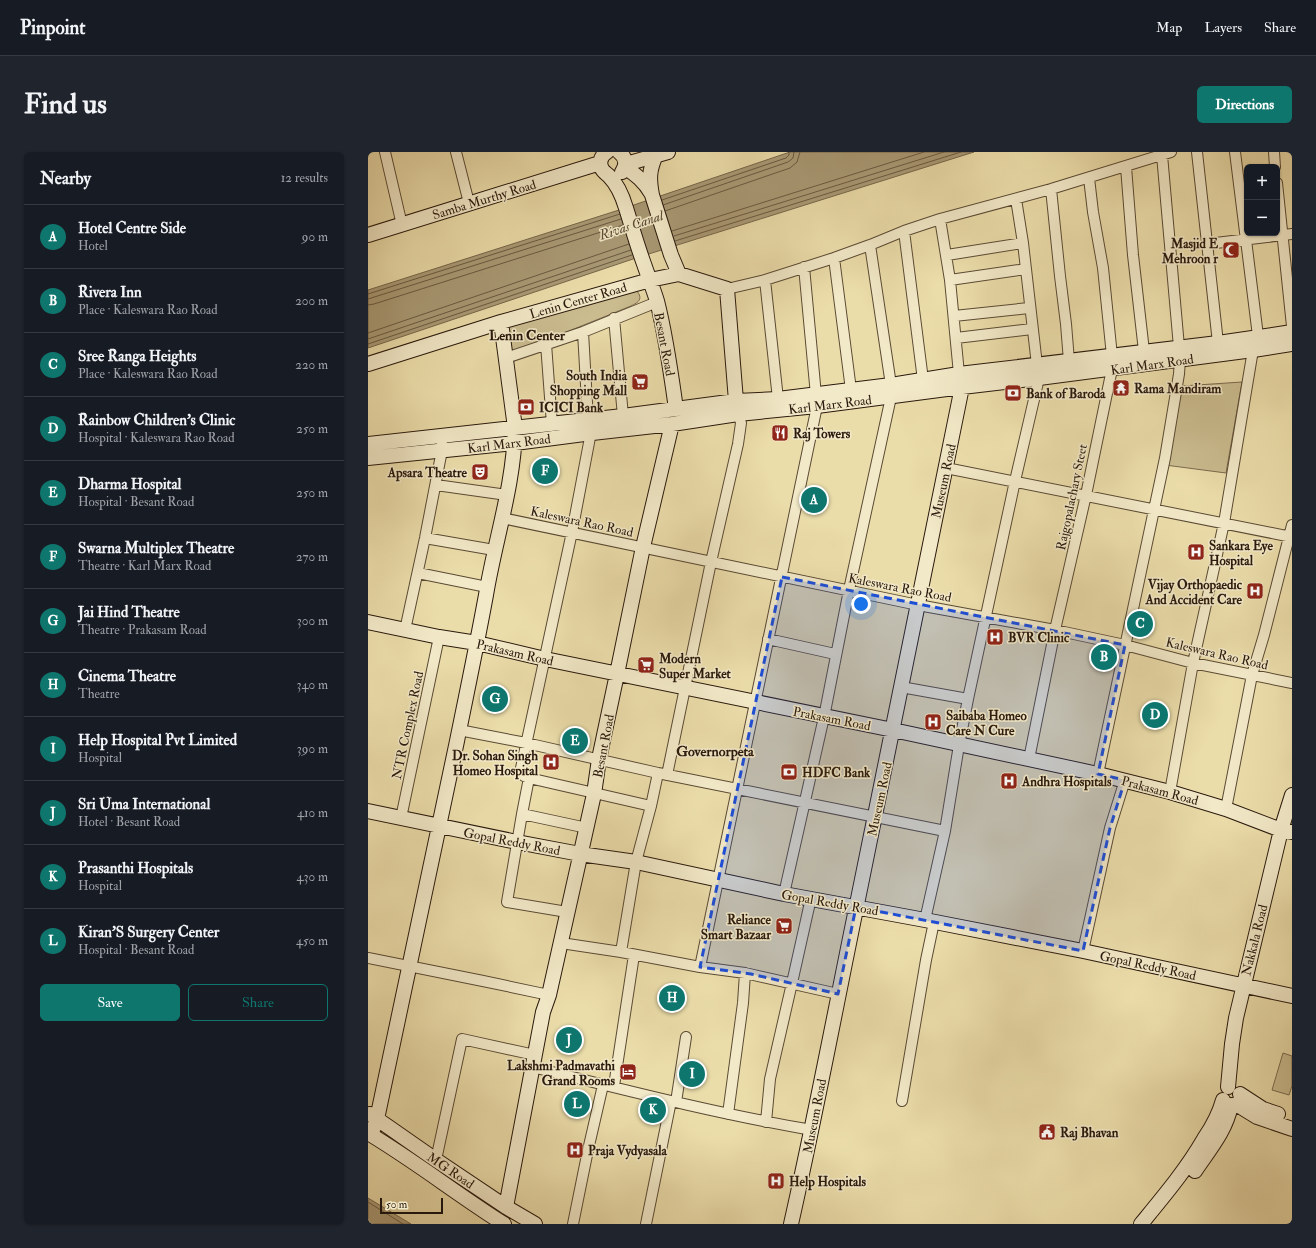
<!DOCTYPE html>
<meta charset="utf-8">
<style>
body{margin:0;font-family:"IM FELL Double Pica",serif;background:#20242c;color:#f1f3f6}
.controls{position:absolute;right:12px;top:12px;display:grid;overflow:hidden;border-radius:6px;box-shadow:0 1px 3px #0004}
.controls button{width:36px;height:36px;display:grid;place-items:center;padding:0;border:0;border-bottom:1px solid #363941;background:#171b24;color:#f1f3f6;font:20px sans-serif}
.scale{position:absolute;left:12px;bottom:10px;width:63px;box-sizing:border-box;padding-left:4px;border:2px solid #2a190d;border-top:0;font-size:11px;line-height:14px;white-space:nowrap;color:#2a190d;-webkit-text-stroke:3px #f2e9c8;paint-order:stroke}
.you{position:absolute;left:493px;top:452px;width:14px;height:14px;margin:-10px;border:3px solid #fff;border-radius:50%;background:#1a73e8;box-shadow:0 0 0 6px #1a73e833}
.badge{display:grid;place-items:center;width:26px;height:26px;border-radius:50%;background:#0f766e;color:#fff;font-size:13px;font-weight:700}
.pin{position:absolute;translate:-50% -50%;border:2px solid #fff;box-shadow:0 1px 4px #0006}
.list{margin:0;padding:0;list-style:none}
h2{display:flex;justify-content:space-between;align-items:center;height:52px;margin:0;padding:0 16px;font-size:17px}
h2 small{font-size:13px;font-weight:400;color:#9ea1a6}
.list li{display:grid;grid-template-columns:26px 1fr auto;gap:12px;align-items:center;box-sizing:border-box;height:64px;padding:0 16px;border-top:1px solid #363941}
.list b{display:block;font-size:15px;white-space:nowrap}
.list p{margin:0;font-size:13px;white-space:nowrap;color:#9ea1a6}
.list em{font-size:13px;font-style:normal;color:#9ea1a6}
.actions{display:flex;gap:8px;padding:12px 16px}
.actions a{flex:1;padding:9px 0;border:1px solid #0f766e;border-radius:6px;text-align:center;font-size:14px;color:#0f766e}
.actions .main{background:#0f766e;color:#fff}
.map{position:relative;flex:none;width:924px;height:1072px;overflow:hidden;border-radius:6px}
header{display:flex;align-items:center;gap:24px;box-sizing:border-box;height:56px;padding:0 20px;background:#171b24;border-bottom:1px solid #363941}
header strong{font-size:19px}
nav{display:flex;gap:22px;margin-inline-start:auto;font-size:14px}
.intro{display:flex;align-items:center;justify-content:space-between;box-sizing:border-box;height:96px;padding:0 24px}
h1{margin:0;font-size:28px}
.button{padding:10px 18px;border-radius:6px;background:#0f766e;color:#fff;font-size:14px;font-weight:700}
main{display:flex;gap:24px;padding:0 24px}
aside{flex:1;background:#171b24;border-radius:6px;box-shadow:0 1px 3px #0004}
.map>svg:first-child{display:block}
</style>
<header>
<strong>Pinpoint</strong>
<nav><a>Map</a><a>Layers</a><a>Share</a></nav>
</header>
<div class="intro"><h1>Find us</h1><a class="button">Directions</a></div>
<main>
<aside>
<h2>Nearby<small>12 results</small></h2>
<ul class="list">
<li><span class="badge">A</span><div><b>Hotel Centre Side</b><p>Hotel</p></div><em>90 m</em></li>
<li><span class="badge">B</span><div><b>Rivera Inn</b><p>Place · Kaleswara Rao Road</p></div><em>200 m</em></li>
<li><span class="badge">C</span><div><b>Sree Ranga Heights</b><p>Place · Kaleswara Rao Road</p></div><em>220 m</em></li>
<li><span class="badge">D</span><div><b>Rainbow Children's Clinic</b><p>Hospital · Kaleswara Rao Road</p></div><em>250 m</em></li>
<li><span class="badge">E</span><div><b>Dharma Hospital</b><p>Hospital · Besant Road</p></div><em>250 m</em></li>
<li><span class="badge">F</span><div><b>Swarna Multiplex Theatre</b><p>Theatre · Karl Marx Road</p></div><em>270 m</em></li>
<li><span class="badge">G</span><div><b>Jai Hind Theatre</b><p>Theatre · Prakasam Road</p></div><em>300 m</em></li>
<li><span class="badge">H</span><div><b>Cinema Theatre</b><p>Theatre</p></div><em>340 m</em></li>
<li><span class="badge">I</span><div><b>Help Hospital Pvt Limited</b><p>Hospital</p></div><em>390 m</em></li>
<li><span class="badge">J</span><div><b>Sri Uma International</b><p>Hotel · Besant Road</p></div><em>410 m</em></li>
<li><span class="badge">K</span><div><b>Prasanthi Hospitals</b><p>Hospital</p></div><em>430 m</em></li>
<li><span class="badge">L</span><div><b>Kiran'S Surgery Center</b><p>Hospital · Besant Road</p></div><em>450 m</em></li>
</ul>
<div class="actions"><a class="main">Save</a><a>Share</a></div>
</aside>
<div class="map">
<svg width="924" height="1072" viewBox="0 0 924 1072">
<rect width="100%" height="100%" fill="#ebddaa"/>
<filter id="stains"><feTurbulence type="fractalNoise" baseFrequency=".005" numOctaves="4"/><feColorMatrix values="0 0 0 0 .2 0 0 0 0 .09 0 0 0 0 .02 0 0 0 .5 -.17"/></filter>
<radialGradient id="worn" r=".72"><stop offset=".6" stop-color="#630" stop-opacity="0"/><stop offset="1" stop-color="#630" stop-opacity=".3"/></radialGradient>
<path fill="#cabc8f" stroke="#7a6a4e" d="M269,139C275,147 271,150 263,154L144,202L135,173Z
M874,230L858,321L797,313L814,234Z
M915,901L924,904V934L921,943L904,938Z"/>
<path fill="#a99a75" stroke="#76664b" d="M422,0H606L268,106L0,196V138L251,58Z
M0,1046L43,1072H0Z"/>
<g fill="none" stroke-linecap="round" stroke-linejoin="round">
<path stroke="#6a5a41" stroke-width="1" d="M294,48L418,6L421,3V0
M295,53L420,10L425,6L426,0
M297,59L422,16L429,10L432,0
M304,79L556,0
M306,84L576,0
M307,89L593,0
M0,142L252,62
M0,147L253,67
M0,153L6,152L255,73
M0,181L261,92
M0,187L263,98
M0,192L264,103
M0,1050L35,1072"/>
<g stroke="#5a4a34" stroke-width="12">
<path id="street" d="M17,0L34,73
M88,0L101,51
M829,0L850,191
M867,0L890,184
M906,0L907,15
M794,3L811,195
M758,15L765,103L776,199
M721,26L725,60L735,116L744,204
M909,31L924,174
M683,37L692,124L698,172L701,209
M648,47L655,91L669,213
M572,67L582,128L591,222
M536,79L555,228
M839,92L924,82
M579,103L655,91
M466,106L483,238
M397,128L410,247
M582,128L658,117
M359,137L397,128L466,106L502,93L536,79L572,67L683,37L803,0
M586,164L661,156
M246,166L255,264
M215,180L220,268
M588,186L664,177
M178,192L184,272
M138,206L215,180L289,150
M224,275L204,380L153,616V621L156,624L161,626L283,654
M578,316L924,385
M68,333L139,343
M134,366L550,453L687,478L757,493L825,511L924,531
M57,386L126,398
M50,421L119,435
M37,478L57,386L74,298V292
M400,487L467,502
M533,535L600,547
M91,578L158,591L290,621L577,679
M661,607L687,478L718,343L744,217
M730,622L797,306L811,222L812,208
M299,623L343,410L370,292L373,271L369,257
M161,626L154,662L139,750L199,760
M802,640L825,511L856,371L885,198
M858,657L884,523L896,483L924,373
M154,662L219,676
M33,666L71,485
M416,742L456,565L481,438L523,245V233L502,93
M557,768L577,679L591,593L600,547L647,329L671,226
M193,791L253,800L332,815L377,821L470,842
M715,799L742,676L757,628
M253,800L268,710L283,654L290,621
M0,806L115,829L181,843
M332,815L449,254L436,115
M164,915C257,938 350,962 444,978
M246,934L266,803
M534,949L558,808L566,770
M308,950L318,885
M360,962L375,851L377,821
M398,970L402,927L424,831L443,746
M68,1008L94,887L167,903
M205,1072L220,998L235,933
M278,1072L303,949"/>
</g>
<g stroke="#2a190d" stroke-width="16">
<path id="secondary" d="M239,0C234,3 231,9 233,15C235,20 238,21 241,24C249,32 255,46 258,56C264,75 269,93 276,112C280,124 285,136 289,149C298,184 303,221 308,257
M251,0C258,5 259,13 254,20
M288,3C281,18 281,27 284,43L303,103L311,122
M258,12L300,0
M257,15C268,23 276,29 283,41
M0,83L232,11
M0,212L133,170L282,128L311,122L359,137L368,249
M0,292L255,264L368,249L410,247L523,233L591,222L850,191L924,180
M0,306L147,291L224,281L304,272L370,262L449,254L594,235L671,226L885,198L924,192
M0,470L71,485L109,491L177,507L525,578L730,622L802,640L858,657L913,678L924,680
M0,659L149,690L212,702L268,710L416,742L557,768L715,799L924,844
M860,935L864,892L868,866L913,678L924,643
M872,942L895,957L910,962
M868,952L889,965L924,977
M2,962L68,1008L138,1055L167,1072
M0,981C47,1009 90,1043 136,1072
M3,983L9,967C36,841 63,715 89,589C99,540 109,492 118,443C127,388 146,333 147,276L133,170
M827,1019C841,998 858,979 863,953
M138,1055L175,860L181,843L226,642L231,607L249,522L275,395L304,272
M423,1072C447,966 467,859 489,752C524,580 560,408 594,235L592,228
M773,1072C796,1044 818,1018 836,987C844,975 851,963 855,948"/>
</g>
<use href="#street" stroke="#f2e9c8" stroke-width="10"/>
<use href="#secondary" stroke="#f2e9c8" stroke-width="14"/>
</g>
<path fill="#1d4ed8" fill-opacity="0.2" stroke="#1d4ed8" stroke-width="3" stroke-dasharray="8 5" stroke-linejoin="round" d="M414,425L757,493L730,622L757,628L742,676L715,799L488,755L470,842L383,822L332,815Z"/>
<defs>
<g id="mosque-square" transform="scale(0.9)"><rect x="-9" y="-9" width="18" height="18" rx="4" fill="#8f2418" stroke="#f2e9c8"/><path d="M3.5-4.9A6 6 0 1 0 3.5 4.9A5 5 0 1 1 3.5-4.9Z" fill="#fff"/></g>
<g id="supermarket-square" transform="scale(0.9)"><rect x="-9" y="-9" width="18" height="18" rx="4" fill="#8f2418" stroke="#f2e9c8"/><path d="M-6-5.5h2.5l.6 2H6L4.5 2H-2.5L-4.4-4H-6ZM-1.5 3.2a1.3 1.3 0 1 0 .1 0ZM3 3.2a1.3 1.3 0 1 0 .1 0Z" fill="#fff"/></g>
<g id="temple-square" transform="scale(0.9)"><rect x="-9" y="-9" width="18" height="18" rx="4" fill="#8f2418" stroke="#f2e9c8"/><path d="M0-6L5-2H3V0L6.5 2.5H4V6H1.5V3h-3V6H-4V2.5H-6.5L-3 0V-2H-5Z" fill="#fff"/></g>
<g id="bank-square" transform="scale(0.9)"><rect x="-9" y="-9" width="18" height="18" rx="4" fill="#8f2418" stroke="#f2e9c8"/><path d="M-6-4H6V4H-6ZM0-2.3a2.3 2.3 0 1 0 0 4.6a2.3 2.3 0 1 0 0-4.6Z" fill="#fff"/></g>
<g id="restaurant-square" transform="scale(0.9)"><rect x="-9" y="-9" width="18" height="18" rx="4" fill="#8f2418" stroke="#f2e9c8"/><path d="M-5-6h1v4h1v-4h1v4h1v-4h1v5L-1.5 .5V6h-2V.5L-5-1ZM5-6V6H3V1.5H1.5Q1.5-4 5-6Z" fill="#fff"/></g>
<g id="theatre-square" transform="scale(0.9)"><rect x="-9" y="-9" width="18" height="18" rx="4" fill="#8f2418" stroke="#f2e9c8"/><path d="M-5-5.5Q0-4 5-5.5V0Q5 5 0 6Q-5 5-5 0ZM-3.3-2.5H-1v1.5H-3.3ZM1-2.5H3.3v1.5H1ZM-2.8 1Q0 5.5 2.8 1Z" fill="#fff"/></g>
<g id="hospital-square" transform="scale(0.9)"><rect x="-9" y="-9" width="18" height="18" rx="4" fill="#8f2418" stroke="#f2e9c8"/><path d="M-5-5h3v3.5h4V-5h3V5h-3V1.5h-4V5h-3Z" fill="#fff"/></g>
<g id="hotel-square" transform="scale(0.9)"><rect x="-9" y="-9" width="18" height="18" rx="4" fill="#8f2418" stroke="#f2e9c8"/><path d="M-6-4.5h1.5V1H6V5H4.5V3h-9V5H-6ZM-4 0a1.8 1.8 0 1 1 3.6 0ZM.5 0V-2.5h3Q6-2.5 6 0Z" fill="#fff"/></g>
<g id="civic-square" transform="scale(0.9)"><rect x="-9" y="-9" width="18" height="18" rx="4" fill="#8f2418" stroke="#f2e9c8"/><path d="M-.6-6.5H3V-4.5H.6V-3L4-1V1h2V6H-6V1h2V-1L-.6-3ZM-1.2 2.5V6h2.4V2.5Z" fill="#fff"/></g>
</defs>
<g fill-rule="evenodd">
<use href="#mosque-square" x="863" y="98"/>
<use href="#supermarket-square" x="272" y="230"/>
<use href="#temple-square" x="753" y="236"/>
<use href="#bank-square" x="645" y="241"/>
<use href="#bank-square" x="158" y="255"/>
<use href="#restaurant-square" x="412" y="281"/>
<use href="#theatre-square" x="112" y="320"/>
<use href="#hospital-square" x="828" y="400"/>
<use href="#hospital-square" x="887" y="439"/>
<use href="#hospital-square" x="627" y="485"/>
<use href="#supermarket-square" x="278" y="513"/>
<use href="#hospital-square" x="565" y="570"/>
<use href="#hospital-square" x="183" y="610"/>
<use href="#bank-square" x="421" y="620"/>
<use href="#hospital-square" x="641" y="629"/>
<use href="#supermarket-square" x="416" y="774"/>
<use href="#hotel-square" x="260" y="920"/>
<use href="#civic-square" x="679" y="980"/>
<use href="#hospital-square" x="207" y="998"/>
<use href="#hospital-square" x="408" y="1029"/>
</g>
<g text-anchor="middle" stroke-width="3" stroke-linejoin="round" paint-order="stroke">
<g font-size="13" fill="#2a190d" stroke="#f2e9c8">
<text transform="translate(116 47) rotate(-17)" y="5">Samba Murthy Road</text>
<text transform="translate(210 148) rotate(-16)" y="5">Lenin Center Road</text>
<text transform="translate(297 192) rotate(79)" y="5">Besant Road</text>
<text transform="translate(784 212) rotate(-8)" y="5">Karl Marx Road</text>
<text transform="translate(462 252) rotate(-7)" y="5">Karl Marx Road</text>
<text transform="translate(141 291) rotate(-7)" y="5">Karl Marx Road</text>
<text transform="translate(575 329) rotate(-78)" y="5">Museum Road</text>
<text transform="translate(703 345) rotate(-78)" y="5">Rajgopalachary Steet</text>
<text transform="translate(214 369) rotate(12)" y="5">Kaleswara Rao Road</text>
<text transform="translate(532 435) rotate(11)" y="5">Kaleswara Rao Road</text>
<text transform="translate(147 500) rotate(13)" y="5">Prakasam Road</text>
<text transform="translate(849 501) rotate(13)" y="5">Kaleswara Rao Road</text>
<text transform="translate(464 566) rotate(11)" y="5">Prakasam Road</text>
<text transform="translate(39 573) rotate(-78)" y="5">NTR Complex Road</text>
<text transform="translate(235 594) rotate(-79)" y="5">Besant Road</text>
<text transform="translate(792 638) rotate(15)" y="5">Prakasam Road</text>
<text transform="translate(511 647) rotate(-78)" y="5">Museum Road</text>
<text transform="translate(144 689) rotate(11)" y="5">Gopal Reddy Road</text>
<text transform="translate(462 750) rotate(10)" y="5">Gopal Reddy Road</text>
<text transform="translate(886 788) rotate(-76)" y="5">Nakkala Road</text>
<text transform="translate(780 813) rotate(12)" y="5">Gopal Reddy Road</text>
<text transform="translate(446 964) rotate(-79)" y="5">Museum Road</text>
<text transform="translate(83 1018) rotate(34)" y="5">MG Road</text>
</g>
<g font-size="13" font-weight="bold" fill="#2a190d" stroke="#f2e9c8" text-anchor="start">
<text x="850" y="96" text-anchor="end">Masjid E<tspan x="850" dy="15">Mehroon r</tspan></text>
<text x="259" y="228" text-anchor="end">South India<tspan x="259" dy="15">Shopping Mall</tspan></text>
<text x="766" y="241">Rama Mandiram</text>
<text x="658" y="246">Bank of Baroda</text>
<text x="171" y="260">ICICI Bank</text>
<text x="425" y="286">Raj Towers</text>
<text x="99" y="325" text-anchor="end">Apsara Theatre</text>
<text x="841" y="398">Sankara Eye<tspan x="841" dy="15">Hospital</tspan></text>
<text x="874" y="437" text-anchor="end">Vijay Orthopaedic<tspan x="874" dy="15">And Accident Care</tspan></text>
<text x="640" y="490">BVR Clinic</text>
<text x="291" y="511">Modern<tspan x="291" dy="15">Super Market</tspan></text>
<text x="578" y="568">Saibaba Homeo<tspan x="578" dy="15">Care N Cure</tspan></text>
<text x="170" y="608" text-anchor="end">Dr. Sohan Singh<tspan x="170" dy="15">Homeo Hospital</tspan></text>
<text x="434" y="625">HDFC Bank</text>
<text x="654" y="634">Andhra Hospitals</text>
<text x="403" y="772" text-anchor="end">Reliance<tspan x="403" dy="15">Smart Bazaar</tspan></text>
<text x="247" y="918" text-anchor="end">Lakshmi Padmavathi<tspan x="247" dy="15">Grand Rooms</tspan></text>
<text x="692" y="985">Raj Bhavan</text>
<text x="220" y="1003">Praja Vydyasala</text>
<text x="421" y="1034">Help Hospitals</text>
</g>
<g font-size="14" font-style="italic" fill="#5d4d37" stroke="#f2e9c8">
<text transform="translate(263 73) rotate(-18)" y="5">Rivas Canal</text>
</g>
<g font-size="14" font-weight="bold" fill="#2a190d" stroke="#f2e9c8">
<text x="159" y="188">Lenin Center</text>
<text x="347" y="604">Governorpeta</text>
</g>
</g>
<rect width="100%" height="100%" filter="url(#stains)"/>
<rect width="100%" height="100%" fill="url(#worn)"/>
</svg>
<div class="controls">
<button>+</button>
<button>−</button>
</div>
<div class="scale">50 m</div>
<div class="you"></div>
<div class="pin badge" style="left:446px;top:348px">A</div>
<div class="pin badge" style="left:736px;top:505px">B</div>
<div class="pin badge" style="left:772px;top:472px">C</div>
<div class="pin badge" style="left:787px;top:563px">D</div>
<div class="pin badge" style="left:207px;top:589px">E</div>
<div class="pin badge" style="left:177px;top:319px">F</div>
<div class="pin badge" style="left:127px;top:547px">G</div>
<div class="pin badge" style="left:304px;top:846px">H</div>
<div class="pin badge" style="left:324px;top:922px">I</div>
<div class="pin badge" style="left:201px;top:888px">J</div>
<div class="pin badge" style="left:285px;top:958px">K</div>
<div class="pin badge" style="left:209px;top:952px">L</div>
</div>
</main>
